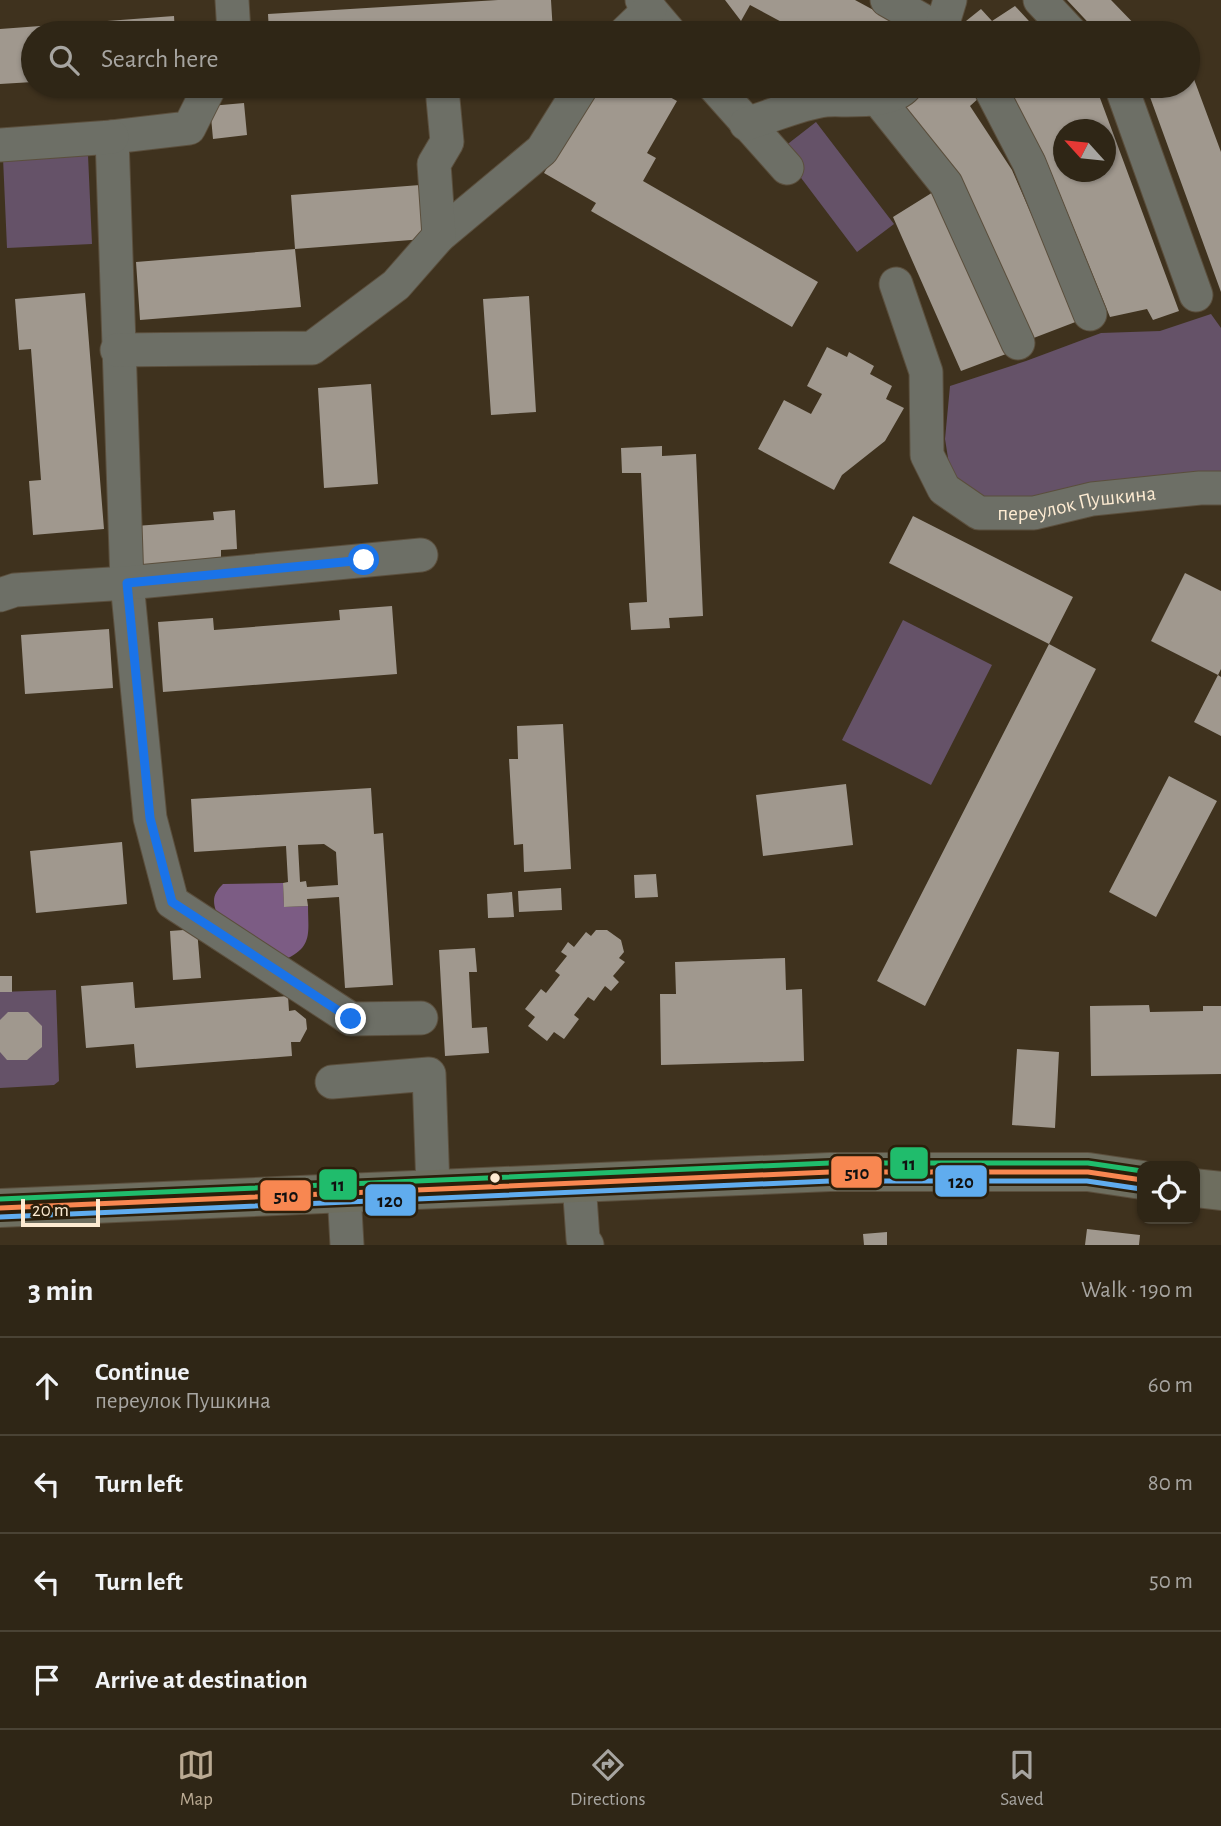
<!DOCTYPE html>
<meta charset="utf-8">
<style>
body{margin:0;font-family:"Alegreya Sans",sans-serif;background:#3b3223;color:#f1f3f6}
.controls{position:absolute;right:21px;bottom:21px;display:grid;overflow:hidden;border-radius:14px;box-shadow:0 2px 5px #0004}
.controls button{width:63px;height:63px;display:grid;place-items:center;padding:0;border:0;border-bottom:2px solid #4a4335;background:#2f2616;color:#f1f3f6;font:35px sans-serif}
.compass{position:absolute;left:1053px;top:119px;width:63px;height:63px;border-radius:50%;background:#2f2616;box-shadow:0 2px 5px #0004;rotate:297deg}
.scale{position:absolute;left:21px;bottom:18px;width:79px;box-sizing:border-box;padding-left:7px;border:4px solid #fdebd2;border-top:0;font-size:19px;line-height:24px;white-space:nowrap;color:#fdebd2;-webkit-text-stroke:5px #2c1f0b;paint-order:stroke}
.stop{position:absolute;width:21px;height:21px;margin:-16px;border:5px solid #1a73e8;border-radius:50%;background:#fff}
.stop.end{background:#1a73e8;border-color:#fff;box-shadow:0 2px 7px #0008}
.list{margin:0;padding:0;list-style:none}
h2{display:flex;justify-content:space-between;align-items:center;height:91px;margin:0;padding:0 28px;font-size:30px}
h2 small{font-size:23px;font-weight:400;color:#a7a5a1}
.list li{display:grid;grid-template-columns:46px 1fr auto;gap:21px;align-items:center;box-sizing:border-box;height:98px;padding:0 28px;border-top:2px solid #4a4335}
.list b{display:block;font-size:26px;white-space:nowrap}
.list p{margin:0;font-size:23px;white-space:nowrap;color:#a7a5a1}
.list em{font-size:23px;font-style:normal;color:#a7a5a1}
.icon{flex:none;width:38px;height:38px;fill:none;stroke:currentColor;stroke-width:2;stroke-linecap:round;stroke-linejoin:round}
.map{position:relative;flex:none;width:1221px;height:1245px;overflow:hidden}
.search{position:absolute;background:#2f2616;box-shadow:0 2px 5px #0004;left:21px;right:21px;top:21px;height:77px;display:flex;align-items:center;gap:18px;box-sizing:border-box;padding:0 24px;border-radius:38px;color:#a7a5a1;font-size:26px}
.sheet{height:483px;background:#2f2616}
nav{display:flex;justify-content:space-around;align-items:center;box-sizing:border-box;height:98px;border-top:2px solid #4a4335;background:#2f2616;font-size:19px;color:#a7a5a1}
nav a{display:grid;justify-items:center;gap:4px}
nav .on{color:#baaa93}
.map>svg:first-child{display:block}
</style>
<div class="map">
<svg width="1221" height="1245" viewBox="0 0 1221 1245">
<rect width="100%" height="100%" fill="#3f321e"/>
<path fill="#655268" d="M816,122L894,224L857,252L780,150Z
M88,155L92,244L7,248L3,158Z
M1211,314L1221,328V478L1030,504L981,502L952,483L945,439L950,386L1026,361L1101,333L1160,331Z
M903,620L992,665L931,785L842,740Z
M56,990L59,1081L54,1085L0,1088V992Z"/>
<path fill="#7c5c84" d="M283,883L284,907L308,906C308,931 313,946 288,958L216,911C212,899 214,893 223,884Z"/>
<path fill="#a0988e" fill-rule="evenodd" d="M498,0H551L553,33H269L268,14Z
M725,0H855L916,33H802L750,5L741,21Z
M1067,0H1111L1143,33H1098Z
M1015,6L1040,33H966L961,25L981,9L992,21Z
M174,16L175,33H33V82L0,84V29Z
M1188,63L1221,152V292L1146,86H1188Z
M595,86H650L677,101L647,153L656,158L643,181L818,282L792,327L591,211L596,203L544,173Z
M920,86H974L980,97L970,106L1012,170L1078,321L1031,339L904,111L916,88Z
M1000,86H1088L1100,98L1179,311L1153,320L1147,309L1110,317L1043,153ZM1064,130H1106V172H1064Z
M244,103L247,135L213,139L210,106Z
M420,185L424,239L295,249L291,195Z
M938,189L1006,354L961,371L893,217Z
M295,249L301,307L140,320L136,262Z
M85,293L104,529L33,535L29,481L41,480L31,349L19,350L15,299Z
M529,296L536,412L491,415L483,299Z
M827,347L847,357L849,352L874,366L870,374L892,386L886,399L904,408L885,441L842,475L834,490L758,449L784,400L811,414L822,394L807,386Z
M371,384L378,484L324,488L318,388Z
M662,446V456L696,454L703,616L669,618L670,628L631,630L629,603L647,602L641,473H622L621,448Z
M235,510L237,549L221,550V561L139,567L136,526L214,520L213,512Z
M913,516L1073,597L1049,644L889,563Z
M1185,573L1221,591V669L1218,675L1151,641Z
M392,606L397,674L163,692L158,622L213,618L214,630L340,620L339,610Z
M109,629L113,688L25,694L21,635Z
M1049,644L1096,669L925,1006L877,981Z
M1218,675L1221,677V736L1194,722Z
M563,724L571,869L524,872L523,844L514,845L509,759H518L517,726Z
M1169,776L1217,801L1156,917L1109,892Z
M846,784L853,845L763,856L756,795Z
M371,788L374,834L383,833L393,985L345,988L339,897L307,899L308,906L284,907L283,883L288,882L286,846L194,852L191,799ZM324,844L336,852L338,885L307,887L306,881L300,882L298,845Z
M122,842L127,904L36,913L30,851Z
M656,874L658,897L635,898L634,875Z
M561,888L562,910L519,912L518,891Z
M512,892L514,917L488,918L487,894Z
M197,929L201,978L173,980L170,931Z
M596,930H607L621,940L624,952L619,958L625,962L613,976L619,982L611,991L605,986L594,1001L588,997L574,1015L579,1019L564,1039L554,1032L547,1041L528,1026L535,1017L525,1009L541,989L546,993L560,975L555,971L567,956L561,952L568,942L574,947L586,932L591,936Z
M475,948L477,972H469L472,1028L487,1027L489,1053L445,1056L439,950Z
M785,958L786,990L802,989L804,1061L661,1065L660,994H676L675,962Z
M0,976H12V992H0Z
M133,982L135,1008L288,996L289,1011L295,1010L306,1019L307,1029L300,1042H291L292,1056L136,1068L134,1044L86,1048L81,986Z
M1149,1005L1150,1012L1203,1011V1006H1221V1074L1091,1076L1090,1006Z
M8,1012H28L42,1026V1047L27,1060H7L0,1052V1020Z
M1017,1049L1059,1052L1055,1128L1012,1125Z
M1087,1229L1140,1235L1139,1245H1085Z
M887,1232V1245H864L863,1234Z"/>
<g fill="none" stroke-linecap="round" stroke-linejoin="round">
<g stroke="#5b4f3d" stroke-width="35">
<g id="minor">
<path d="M232,0L234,33"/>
<path d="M642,0L670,33"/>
<path d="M887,0L945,33"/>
<path d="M1040,0L1071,33"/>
<path d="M625,33L650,9"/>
<path d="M940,33L950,0"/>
<path d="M210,86L189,128L112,137L127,583L150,818L172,902L351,1019L421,1018"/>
<path d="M714,86L787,168"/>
<path d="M989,86L1029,163L1090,314"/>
<path d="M1121,86L1196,295"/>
<path d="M877,98L946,184L1018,343"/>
<path d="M746,124C769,117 804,102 826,100C848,99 891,104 906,86"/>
<path d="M0,145L112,137"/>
<path d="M439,236L542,150L582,86"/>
<path id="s1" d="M896,284L926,372L927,455L944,489L979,513H1034L1092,499L1200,488H1221"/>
<path d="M117,350L312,348L396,285L439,236L434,164L447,142L443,99"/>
<path d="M0,595L15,590L127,583L421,555"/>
<path d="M332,1082L429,1074L433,1188"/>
<path d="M579,1183L583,1239L587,1245"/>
<path d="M344,1192L347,1245"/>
</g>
</g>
<g stroke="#5b4f3d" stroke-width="40">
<path id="major" d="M1195,1188L1221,1191
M0,1208L830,1172H1088L1142,1180"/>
</g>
<use href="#minor" stroke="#6d6f66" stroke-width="33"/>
<use href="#major" stroke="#6e6e5f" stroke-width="38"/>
<g stroke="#2c1f0b" stroke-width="10">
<path id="bus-1" d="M0,1208L830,1172H1088L1142,1180"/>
</g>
<g stroke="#2c1f0b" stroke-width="10">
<path id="bus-2" d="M0,1217L830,1181H1087L1141,1189"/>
</g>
<g stroke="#2c1f0b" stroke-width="10">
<path id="bus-3" d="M0,1199L830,1163H1088L1142,1171"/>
</g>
<use href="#bus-1" stroke="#f88751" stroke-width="5"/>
<use href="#bus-2" stroke="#60acee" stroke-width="5"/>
<use href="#bus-3" stroke="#20bc6c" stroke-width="5"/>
</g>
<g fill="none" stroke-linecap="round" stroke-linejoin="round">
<path stroke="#1a73e8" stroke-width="9" d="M351,1019L172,902L150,818L127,583L364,560"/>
</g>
<circle fill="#fdebd2" stroke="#2c1f0b" stroke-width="2.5" cx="495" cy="1178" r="6"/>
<g text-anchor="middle" stroke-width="7" stroke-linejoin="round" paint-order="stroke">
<g font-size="21" fill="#fdebd2" stroke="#2c1f0b">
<text dy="7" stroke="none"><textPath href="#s1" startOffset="355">переулок Пушкина</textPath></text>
</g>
</g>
<g stroke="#2c1f0b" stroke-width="2.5">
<rect x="889" y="1146" width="40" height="34" rx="7" fill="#20bc6c"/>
<rect x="830" y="1155" width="53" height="34" rx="7" fill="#f88751"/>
<rect x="934" y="1164" width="54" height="34" rx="7" fill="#60acee"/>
<rect x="318" y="1168" width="40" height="33" rx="7" fill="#20bc6c"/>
<rect x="259" y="1179" width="53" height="33" rx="7" fill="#f88751"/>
<rect x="364" y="1183" width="53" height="34" rx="7" fill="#60acee"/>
</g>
<g font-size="19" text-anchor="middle" font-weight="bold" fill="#111">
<text x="909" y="1170">11</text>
<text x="857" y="1179">510</text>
<text x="961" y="1188">120</text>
<text x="338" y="1191">11</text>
<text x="286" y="1202">510</text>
<text x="390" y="1207">120</text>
</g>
</svg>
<div class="controls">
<button><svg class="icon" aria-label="locate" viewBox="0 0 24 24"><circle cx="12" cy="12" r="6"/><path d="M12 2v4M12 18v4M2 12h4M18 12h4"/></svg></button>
</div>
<svg class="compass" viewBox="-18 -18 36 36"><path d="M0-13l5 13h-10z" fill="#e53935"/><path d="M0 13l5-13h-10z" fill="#a7a5a1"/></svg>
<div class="scale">20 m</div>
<div class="stop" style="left:364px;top:560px"></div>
<div class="stop end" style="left:351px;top:1019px"></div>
<div class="search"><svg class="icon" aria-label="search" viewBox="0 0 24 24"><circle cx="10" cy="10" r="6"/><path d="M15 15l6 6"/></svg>Search here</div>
</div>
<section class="sheet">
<h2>3 min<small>Walk · 190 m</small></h2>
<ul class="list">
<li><svg class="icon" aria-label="ahead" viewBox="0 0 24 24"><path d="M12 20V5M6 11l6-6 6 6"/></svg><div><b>Continue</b><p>переулок Пушкина</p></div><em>60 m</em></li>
<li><svg class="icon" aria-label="left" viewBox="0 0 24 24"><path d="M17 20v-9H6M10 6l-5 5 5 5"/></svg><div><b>Turn left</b></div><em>80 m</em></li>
<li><svg class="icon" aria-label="left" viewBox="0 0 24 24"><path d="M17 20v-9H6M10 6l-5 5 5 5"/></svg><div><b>Turn left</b></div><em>50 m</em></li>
<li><svg class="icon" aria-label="arrive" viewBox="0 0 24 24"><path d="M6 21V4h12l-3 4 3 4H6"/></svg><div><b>Arrive at destination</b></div></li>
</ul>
</section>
<nav>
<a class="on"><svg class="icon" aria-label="map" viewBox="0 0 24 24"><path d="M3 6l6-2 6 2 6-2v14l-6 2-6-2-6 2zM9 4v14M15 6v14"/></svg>Map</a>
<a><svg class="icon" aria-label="directions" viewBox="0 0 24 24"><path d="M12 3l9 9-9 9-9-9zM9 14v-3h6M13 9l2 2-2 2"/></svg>Directions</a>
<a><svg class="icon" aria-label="saved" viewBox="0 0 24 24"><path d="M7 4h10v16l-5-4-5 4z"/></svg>Saved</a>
</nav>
